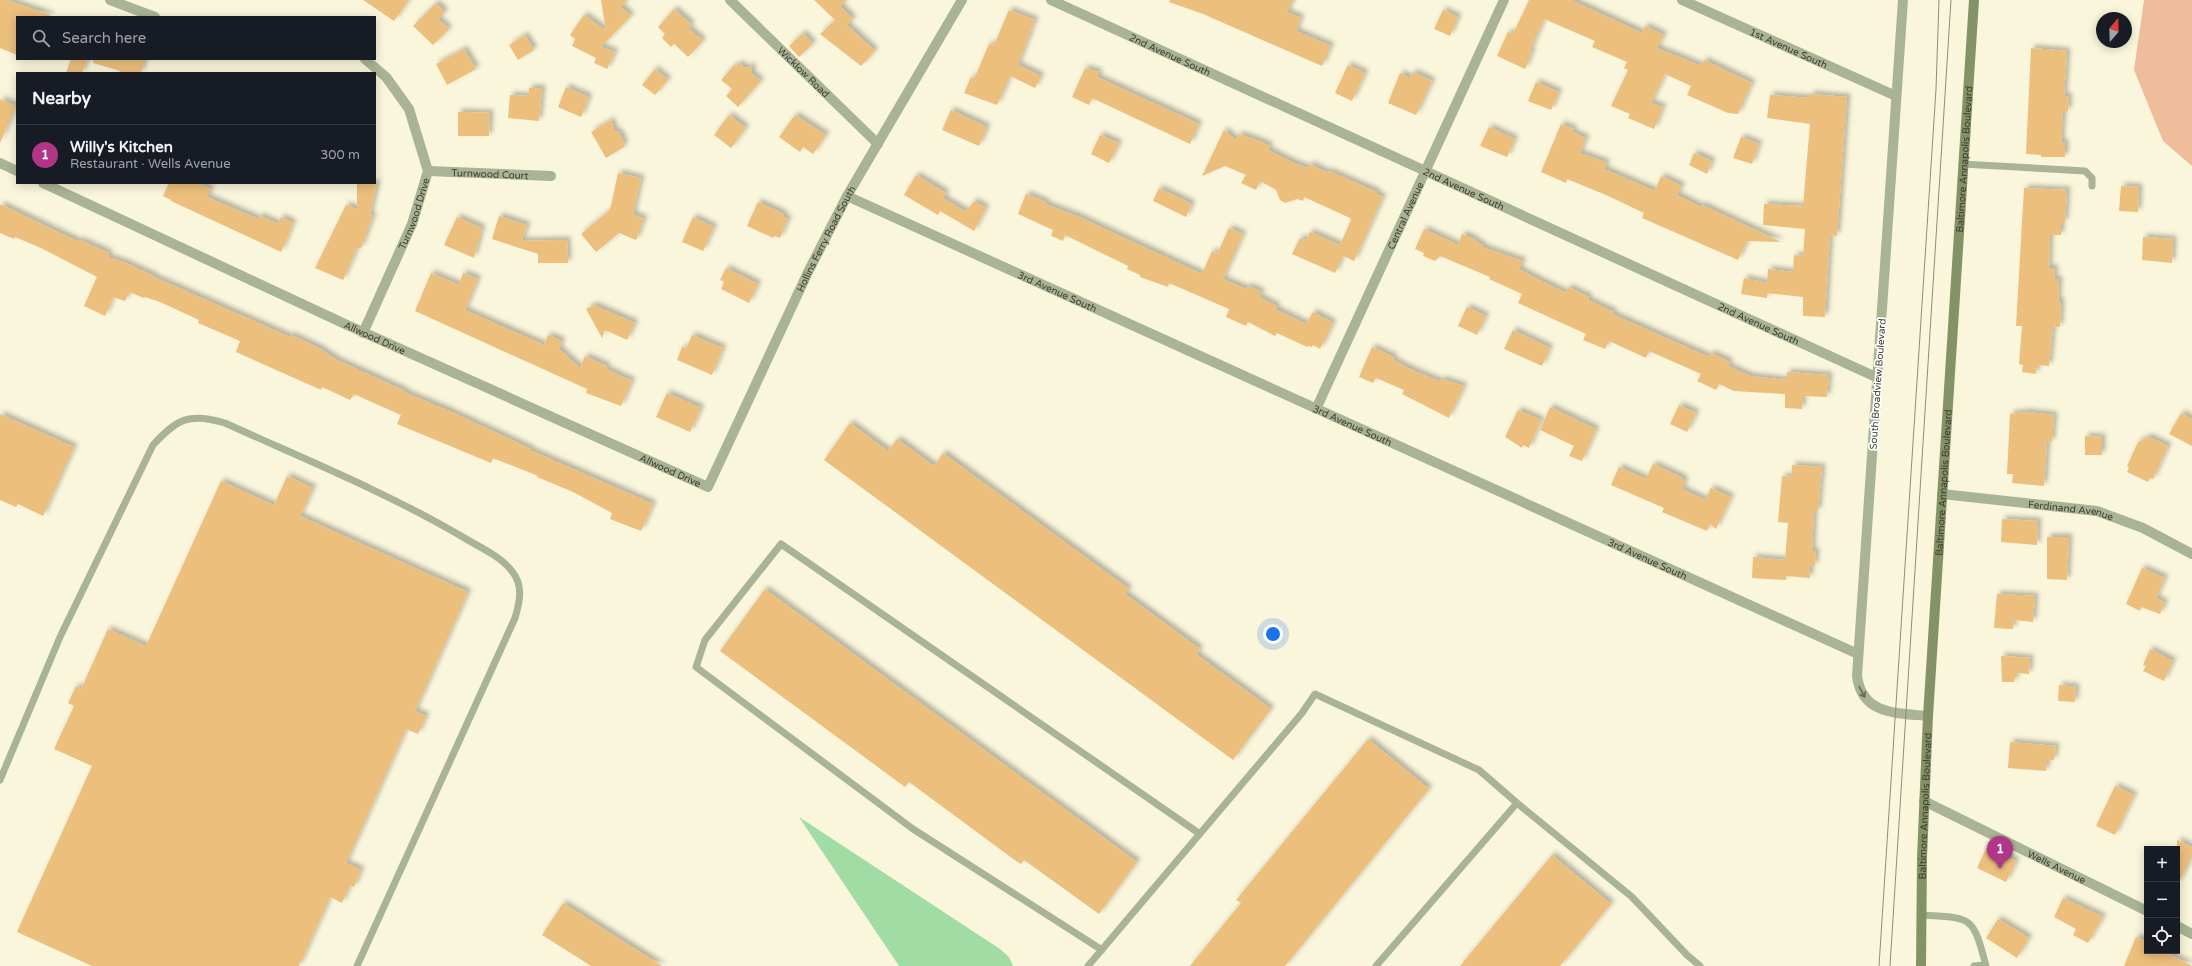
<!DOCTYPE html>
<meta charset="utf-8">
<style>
body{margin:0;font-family:"Varela Round",sans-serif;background:#20242c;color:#f1f3f6}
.controls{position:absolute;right:12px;bottom:12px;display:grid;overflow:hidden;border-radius:0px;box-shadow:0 2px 10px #0003}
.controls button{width:36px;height:36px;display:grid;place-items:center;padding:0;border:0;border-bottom:1px solid #363941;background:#171b24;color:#f1f3f6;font:20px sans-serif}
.compass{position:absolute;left:2096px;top:12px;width:36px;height:36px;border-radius:50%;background:#171b24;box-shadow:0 2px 10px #0003;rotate:19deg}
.you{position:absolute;left:1273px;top:634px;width:14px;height:14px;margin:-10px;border:3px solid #fff;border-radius:50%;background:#1a73e8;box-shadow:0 0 0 6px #1a73e833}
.badge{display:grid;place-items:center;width:26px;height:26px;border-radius:50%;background:#b13687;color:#fff;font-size:13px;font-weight:700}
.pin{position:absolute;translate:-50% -33px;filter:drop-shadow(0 1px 2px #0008)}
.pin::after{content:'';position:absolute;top:21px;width:14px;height:12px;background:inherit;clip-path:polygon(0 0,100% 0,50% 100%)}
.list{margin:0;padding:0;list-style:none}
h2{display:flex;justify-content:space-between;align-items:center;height:52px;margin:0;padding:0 16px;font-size:17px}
h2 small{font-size:13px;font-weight:400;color:#9ea1a6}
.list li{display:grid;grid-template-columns:26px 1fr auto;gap:12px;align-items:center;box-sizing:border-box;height:60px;padding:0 16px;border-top:1px solid #363941}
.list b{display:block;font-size:15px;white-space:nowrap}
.list p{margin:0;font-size:13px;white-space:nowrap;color:#9ea1a6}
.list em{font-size:13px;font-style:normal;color:#9ea1a6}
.icon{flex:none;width:22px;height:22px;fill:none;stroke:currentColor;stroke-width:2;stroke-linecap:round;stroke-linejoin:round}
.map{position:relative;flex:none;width:2192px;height:966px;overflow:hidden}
.search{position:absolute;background:#171b24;box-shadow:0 2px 10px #0003;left:16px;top:16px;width:360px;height:44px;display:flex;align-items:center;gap:10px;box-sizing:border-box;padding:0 14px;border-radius:0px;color:#9ea1a6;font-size:15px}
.panel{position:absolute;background:#171b24;box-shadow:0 2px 10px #0003;left:16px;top:72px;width:360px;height:112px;border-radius:0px}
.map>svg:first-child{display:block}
</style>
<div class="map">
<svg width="2192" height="966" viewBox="0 0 2192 966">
<defs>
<filter id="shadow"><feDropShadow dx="3.5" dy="-3.5" stdDeviation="2" flood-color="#0004"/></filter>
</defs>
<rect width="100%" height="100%" fill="#faf6dc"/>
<path fill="#efbc9c" d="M2144,0H2192V166L2163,141L2134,70Z"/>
<path fill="#a1dca4" d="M799,817L1000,949L1009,957L1013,966H899Z"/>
<path fill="#ecbf7d" filter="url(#shadow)" d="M0,0H7L50,15V17H17V55L0,48Z
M363,0H409L394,21Z
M601,0H627L621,7L631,16L601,47L615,52L607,69L594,63L596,58L572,46L575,39L570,35L584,15L606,31Z
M814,0H846L840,6L853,19L847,25L875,51L861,66L820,34L835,20Z
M1170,0H1293L1287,12L1301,18L1296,31L1331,46L1322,66L1203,14L1169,2Z
M1529,0H1571L1642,33L1645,26L1664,35L1657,48L1701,66L1704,60L1752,83L1738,114L1728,113L1687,95L1691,86L1665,74L1651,103L1663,107L1654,129L1628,118L1630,114L1611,106L1628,70L1624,68L1627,62L1592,47L1595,41L1544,19L1530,51L1532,52L1525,69L1497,56L1508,32L1513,34Z
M436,3L445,12L438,19L449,29L433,45L413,26Z
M674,9L692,25L688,28L703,41L688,57L674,44L671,47L662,38L665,34L658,27Z
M1009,10L1035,20L1018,65L1041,76L1035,88L1010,76L997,105L964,93L971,77L974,79L989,44L994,45Z
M1443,10L1458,17L1450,36L1434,29Z
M803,33L813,44L799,57L789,46Z
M525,35L534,50L518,60L509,45Z
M2031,48L2067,51L2064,96L2069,97L2068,111H2063L2061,142H2065V157H2041V155L2026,154Z
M464,49L476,69L447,85L436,64Z
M71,59H88L82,73H66Z
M93,59H145L141,73H119L120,71L93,63Z
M739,63L745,68L752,66V74L761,81L738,107L726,96L732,89L721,80L734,65L736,67Z
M1348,65L1365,73L1352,101L1335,93Z
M1085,68L1099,72L1097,77L1199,124L1190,144L1092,98L1089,105L1072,97Z
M655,69L668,80L655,95L642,85Z
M1413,72L1432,81L1416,115L1388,103L1400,73L1410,78Z
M1536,82L1559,92L1551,110L1528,101Z
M566,87L589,97L581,117L558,107Z
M529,88H542L539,121L508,118L510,95L528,96Z
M1810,94L1847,97L1837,236L1830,235L1825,317L1803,316V297L1767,293V298L1741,294L1744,278L1767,283L1768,269L1793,272L1794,255L1803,256L1805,229L1763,225L1764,204L1803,206L1810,124L1767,118L1770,95L1810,98Z
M0,99L16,106L0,143Z
M951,110L987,127L979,146L942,130Z
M458,112L490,113L489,136H458Z
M729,115L746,128L731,148L714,135Z
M795,115L826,135L813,154L803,147L800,152L779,137Z
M611,120L615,132L618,131L624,142V147L606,158L591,132Z
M1561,124L1574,129L1572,132L1586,138L1580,153L1607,163L1604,169L1655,191L1661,176L1682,186L1677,195L1701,207L1702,205L1781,242L1747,241L1738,260L1642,218L1644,213L1606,195L1567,179L1566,183L1541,172Z
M1489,127L1515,139L1507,157L1480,146Z
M1224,130L1236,140L1239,134L1262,142L1270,146L1268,150L1294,163L1308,168L1310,164L1328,173L1329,171L1377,192L1376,194L1383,197L1354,261L1343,256L1335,273L1292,254L1300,238L1306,240L1310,232L1340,245L1351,220L1350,218L1304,197L1303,201L1297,199L1285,203L1280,200L1276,190L1260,181L1256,190L1241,183L1246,175L1225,166L1202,176Z
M1100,135L1119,143L1109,163L1091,154Z
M1741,137L1759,144L1752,164L1733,158Z
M1694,153L1712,161L1707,174L1689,165Z
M618,173L641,178L633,214L644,219L636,240L619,233L596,252L581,234L610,210Z
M916,175L946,193L943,198L966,212L974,201L986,208L974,231L940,211L938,215L904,195Z
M169,183H198L211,189L207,197L258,219L260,216L278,224L281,217L293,223L281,252L171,201V200L163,196Z
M357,183H377L370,215L373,216L361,248H357L343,280L315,268L346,205L357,209Z
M2121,186L2139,187L2138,212L2119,211Z
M1159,188L1192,204L1186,217L1153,201Z
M2024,188L2067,190L2065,222H2061V235H2050L2049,268H2055L2054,279H2059L2058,301H2061L2060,327L2053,326L2049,366L2037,365L2036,374L2022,372L2023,365L2019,364L2022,326H2016Z
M1026,194L1046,202L1045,204L1077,216L1202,274L1212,251L1217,254L1229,228L1243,234L1223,279L1246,289L1248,286L1262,292L1259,297L1277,306L1275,309L1306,324L1313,312L1333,323L1320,349L1313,345L1312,347L1308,346L1307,347L1277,333L1275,336L1248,322L1246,326L1226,317L1229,309L1169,283L1168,287L1140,277V275L1127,269L1128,266L1065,235L1063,241L1051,236L1053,230L1018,214Z
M758,202L784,214L783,217L788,219L780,238L774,236L773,238L747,226Z
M0,204L79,242L80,240L109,253L108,257L126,263L154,276V277L290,337L291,335L319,348L337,360L405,391L404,392L447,410L531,449L530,450L653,504L641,531L610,519L612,513L573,492L537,477L538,476L493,458L491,463L397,424L401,415L376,404L354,394L350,400L322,387L321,390L236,352L240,341L198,323L199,320L160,302L145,297L144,298L129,292L125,301L113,297L105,316L84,306L97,277L41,248L15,237L14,239L0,233Z
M499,216L527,225L522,241L567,240L568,263H538V254L492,239Z
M457,217L482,228L474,258L444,245Z
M693,217L714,227L703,251L682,242Z
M1424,229L1458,245L1462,234L1476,240L1475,241L1483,245L1482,247L1523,261L1519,269L1535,278L1566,293L1568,287L1589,297L1588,300L1614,312L1612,314L1709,357L1711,353L1730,362L1728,366L1750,376L1786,380L1787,372L1829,375L1827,397L1803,396L1802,409L1785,408V394L1734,391L1719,384L1716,390L1697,381L1701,374L1649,351L1646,358L1609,341L1605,349L1583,340L1586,334L1518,303L1522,294L1489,279L1490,277L1440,256L1435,261L1423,256L1424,253L1415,249Z
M2143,237L2173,239L2172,263L2142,260Z
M726,268L758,284L749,303L721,289L724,282L720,280Z
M431,273L459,285L463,273L478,279L465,310L544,345L548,335L562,341L559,349L580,368L585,356L607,366L606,369L632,381L621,406L586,393L587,389L415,311Z
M594,305L635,323L627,340L605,330L602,338L586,309Z
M1467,307L1486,316L1477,335L1458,326Z
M1513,330L1550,348L1542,366L1504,349Z
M692,335L723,348L712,375L677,360L682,347L686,349Z
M1372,347L1394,357L1393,360L1410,369L1441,382L1442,379L1464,386L1449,418L1402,394L1404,390L1376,378L1373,383L1359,377Z
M667,393L701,408L690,432L656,417Z
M1679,405L1696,413L1687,432L1670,424Z
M1550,407L1596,429L1582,461L1569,456L1574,446L1540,430Z
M1518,410L1541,420L1529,448L1523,445L1522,448L1505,437Z
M2027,412L2054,415L2052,442L2047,441L2044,486L2012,483L2013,474H2007L2010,414Z
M2181,413L2192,419V446L2169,434Z
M0,414L74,447L43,516L18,504L16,507L0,500Z
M850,423L888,451L897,439L934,466L943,453L1129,589L1125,594L1200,649L1196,654L1271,709L1233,760L824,460Z
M2085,436L2102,437V455H2085Z
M2149,437L2168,446L2153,479L2150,478L2148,482L2127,472L2129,467L2127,466L2138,442Z
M1653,464L1681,477L1685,481L1682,489L1705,500L1711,488L1731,497L1716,529L1710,524L1707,531L1662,512L1664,508L1611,485L1619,467L1646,479Z
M1792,465L1822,467L1818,511H1814L1812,551H1816L1815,566L1810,565V578L1786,576V580L1752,578L1753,557L1785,560L1788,523L1778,522L1782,476L1791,477Z
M287,476L313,488L300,516L468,592L415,711L426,716L418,734L406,729L346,863L361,870L354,887L350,885L342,903L330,897L299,966H92L17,932L92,766L54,749L74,706L68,703L76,686L81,689L108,629L146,646L221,481L274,505Z
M2002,519L2038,521L2037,545L2001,542Z
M2047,537H2069L2067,580L2047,579Z
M2142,568L2165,578L2156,598L2165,603L2160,614L2141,607L2140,611L2126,604Z
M765,589L1137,862L1099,914L1024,860L1021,864L1016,861L909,782L905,787L720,651Z
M1997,594L2035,596L2033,622L2014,620L2013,629L1994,628Z
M2150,649L2173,661L2164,681L2143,671L2146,666L2143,665Z
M2001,656L2030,658L2029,674L2017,673V676H2015L2014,682H2002Z
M2059,685L2076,687L2075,702L2058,701Z
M1368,739L1429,789L1285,966H1190L1241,903L1236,900Z
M2010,742L2056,746L2054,760H2047L2046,771L2008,768Z
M2115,786L2134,795L2115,835L2096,826Z
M2177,840L2192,847V856L2177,886Z
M1987,847L2016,861L2006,882L1977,868Z
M1552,855L1611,904L1579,943L1560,966H1460Z
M2063,898L2103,917L2088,943L2073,935L2076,929L2054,917Z
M563,903L662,966H591L577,957L542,935Z
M1998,919L2029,938L2017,958L1986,938Z
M2136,937L2147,942V951H2163L2192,966H2124Z"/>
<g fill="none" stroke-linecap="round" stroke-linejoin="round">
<path stroke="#a9b395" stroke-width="7" d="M1962,164L2085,171L2092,178V186
M0,780L60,637L153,445C177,419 189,412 225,423C304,459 386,492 461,536C477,546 499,555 511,570C524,585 520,601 515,618L357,966
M1921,915C1972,918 1973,915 1986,966
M1102,950L913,829L696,667L705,640L781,544L1200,834
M1088,966L1302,713L1315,694L1479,770L1517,803
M1376,966L1517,803L1632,897L1687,955L1700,966
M1974,966L1985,965"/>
<g stroke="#a9b395" stroke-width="10">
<path d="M110,0L155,17"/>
<path id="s1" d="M730,0L878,144"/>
<path id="s2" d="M1051,0L1878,378"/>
<path id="s3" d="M1682,0L1896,96"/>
<path d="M1903,0L1857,676C1862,715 1897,713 1928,716"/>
<path d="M0,163L17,171"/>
<path id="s4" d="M428,171L551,176"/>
<path id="s5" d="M43,183L345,324L708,487L808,272L847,196L962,0"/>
<path id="s6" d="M847,196L1858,654"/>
<path id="s7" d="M363,333L412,224L428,171L409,109L386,77L365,59"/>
<path id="s8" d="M1316,409L1504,0"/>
<path id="s9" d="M1942,494L2097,511L2143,528L2192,554"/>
<path id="s10" d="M1924,801L2147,911"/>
<path d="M2177,926L2192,934"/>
</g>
<path stroke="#849366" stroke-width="10" id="s11" d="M1921,966L1922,858L1928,716L1974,0"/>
<path stroke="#8f8c7b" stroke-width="1" d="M1879,966L1936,89L1939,0
M1890,966L1951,0"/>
</g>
<defs><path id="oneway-shaft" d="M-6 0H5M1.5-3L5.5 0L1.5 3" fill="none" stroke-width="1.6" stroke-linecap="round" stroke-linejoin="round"/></defs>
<use stroke="#636655" href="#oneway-shaft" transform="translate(1862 692) rotate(62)"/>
<g text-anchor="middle" stroke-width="3.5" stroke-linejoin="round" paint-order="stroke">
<g font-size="10" fill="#3e3c32" stroke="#fff">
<text dy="4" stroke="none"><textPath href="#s3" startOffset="117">1st Avenue South</textPath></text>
<text dy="4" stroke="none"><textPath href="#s2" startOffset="131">2nd Avenue South</textPath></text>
<text dy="4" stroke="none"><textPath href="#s1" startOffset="103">Wicklow Road</textPath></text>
<text dy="4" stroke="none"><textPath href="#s11" startOffset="808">Baltimore Annapolis Boulevard</textPath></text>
<text dy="4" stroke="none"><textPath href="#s4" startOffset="62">Turnwood Court</textPath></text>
<text dy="4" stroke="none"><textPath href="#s2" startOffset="454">2nd Avenue South</textPath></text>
<text dy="4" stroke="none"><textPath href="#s7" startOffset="130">Turnwood Drive</textPath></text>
<text dy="4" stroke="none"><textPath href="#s8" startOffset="213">Central Avenue</textPath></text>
<text dy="4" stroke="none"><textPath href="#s5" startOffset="1006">Hollins Ferry Road South</textPath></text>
<text dy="4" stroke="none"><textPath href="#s6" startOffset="231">3rd Avenue South</textPath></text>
<text dy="4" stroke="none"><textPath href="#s2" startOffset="778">2nd Avenue South</textPath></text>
<text dy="4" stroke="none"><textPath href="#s5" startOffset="366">Allwood Drive</textPath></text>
<text transform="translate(1877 384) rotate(-86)" y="4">South Broadview Boulevard</text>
<text dy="4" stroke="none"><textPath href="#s6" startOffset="555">3rd Avenue South</textPath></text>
<text dy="4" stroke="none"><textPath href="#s5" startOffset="690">Allwood Drive</textPath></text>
<text dy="4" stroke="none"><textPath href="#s11" startOffset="484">Baltimore Annapolis Boulevard</textPath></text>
<text dy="4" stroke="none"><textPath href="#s9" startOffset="130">Ferdinand Avenue</textPath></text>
<text dy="4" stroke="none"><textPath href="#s6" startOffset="879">3rd Avenue South</textPath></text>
<text dy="4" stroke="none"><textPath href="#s11" startOffset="160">Baltimore Annapolis Boulevard</textPath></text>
<text dy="4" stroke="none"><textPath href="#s10" startOffset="148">Wells Avenue</textPath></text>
</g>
</g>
</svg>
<div class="controls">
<button>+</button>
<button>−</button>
<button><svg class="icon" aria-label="locate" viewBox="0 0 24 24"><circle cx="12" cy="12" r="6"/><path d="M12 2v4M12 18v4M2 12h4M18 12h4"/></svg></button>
</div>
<svg class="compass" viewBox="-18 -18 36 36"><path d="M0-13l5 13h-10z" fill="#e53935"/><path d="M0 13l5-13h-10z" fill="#9ea1a6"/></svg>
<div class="you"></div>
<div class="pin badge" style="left:2000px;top:869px">1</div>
<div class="search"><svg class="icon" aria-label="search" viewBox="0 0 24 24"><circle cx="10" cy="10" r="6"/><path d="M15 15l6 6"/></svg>Search here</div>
<section class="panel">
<h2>Nearby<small></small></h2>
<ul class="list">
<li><span class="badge">1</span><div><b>Willy's Kitchen</b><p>Restaurant · Wells Avenue</p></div><em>300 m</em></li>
</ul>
</section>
</div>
